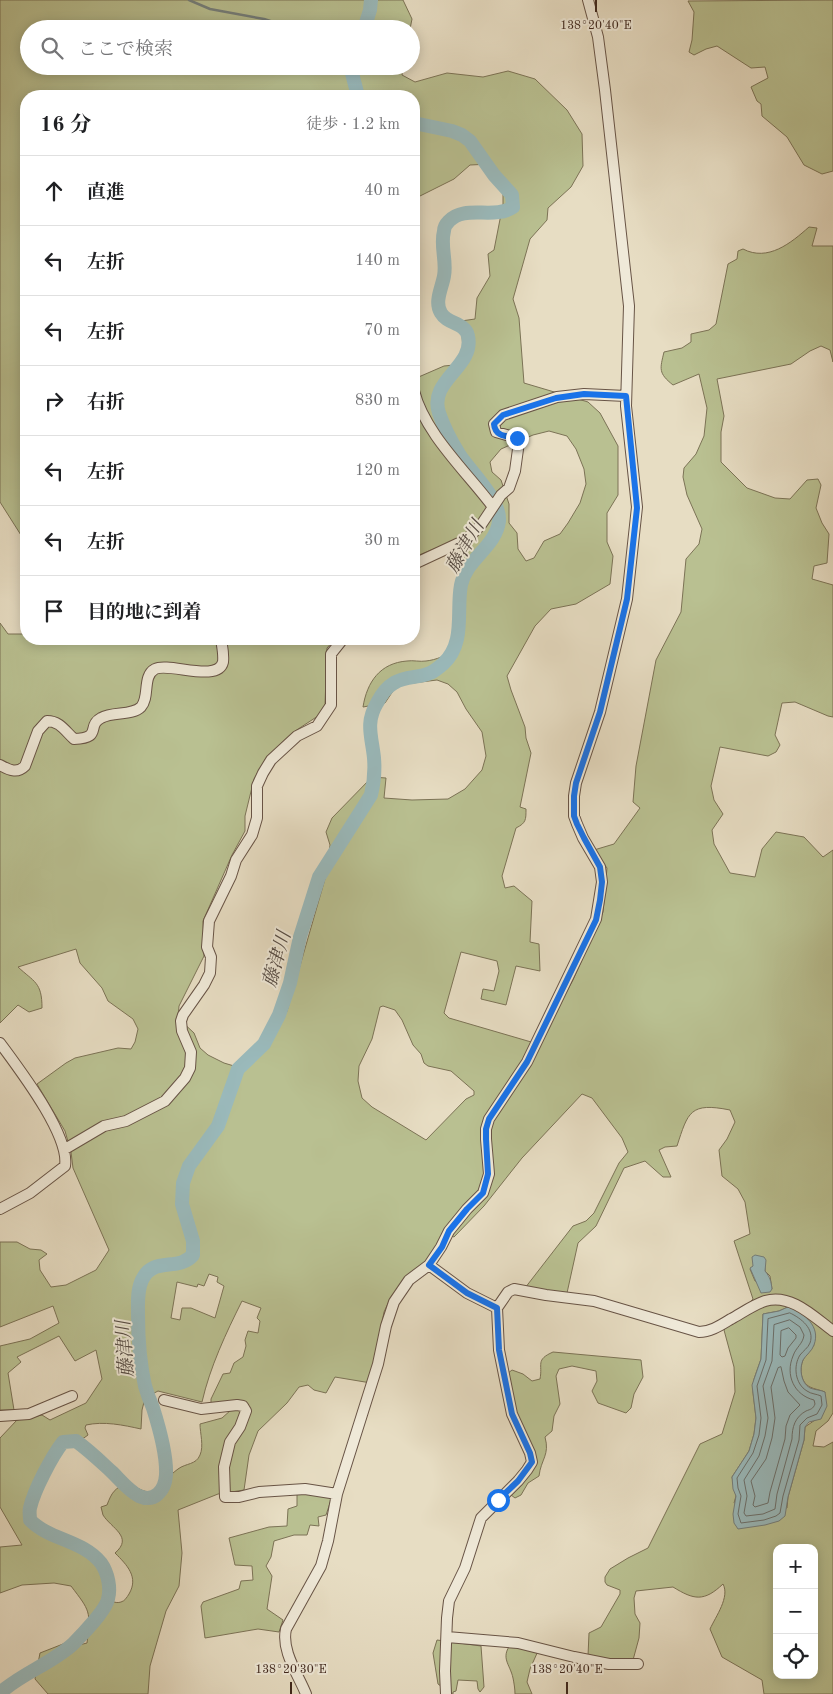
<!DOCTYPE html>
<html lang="ja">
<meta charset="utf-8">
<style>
body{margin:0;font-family:"Old Standard TT","Noto Serif JP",serif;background:#f2f2f2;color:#202124}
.controls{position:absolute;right:15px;bottom:15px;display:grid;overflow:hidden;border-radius:10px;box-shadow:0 2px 12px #0003}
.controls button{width:45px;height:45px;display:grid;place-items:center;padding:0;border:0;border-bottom:1px solid #e0e0e0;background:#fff;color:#202124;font:25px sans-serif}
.stop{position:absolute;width:15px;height:15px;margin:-11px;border:4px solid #1a73e8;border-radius:50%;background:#fff}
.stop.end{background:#1a73e8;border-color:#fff;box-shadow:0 1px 5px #0008}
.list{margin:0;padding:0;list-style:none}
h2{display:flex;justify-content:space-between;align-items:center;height:65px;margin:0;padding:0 20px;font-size:21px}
h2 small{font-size:16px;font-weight:400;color:#757577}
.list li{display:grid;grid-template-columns:32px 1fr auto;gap:15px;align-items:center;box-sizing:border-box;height:70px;padding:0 20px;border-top:1px solid #e0e0e0}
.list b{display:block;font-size:19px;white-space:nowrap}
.list em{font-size:16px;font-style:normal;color:#757577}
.icon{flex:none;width:28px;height:28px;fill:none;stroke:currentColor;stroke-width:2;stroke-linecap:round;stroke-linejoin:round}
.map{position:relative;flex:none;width:833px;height:1694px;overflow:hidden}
.search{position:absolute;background:#fff;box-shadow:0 2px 12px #0003;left:20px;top:20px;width:400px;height:55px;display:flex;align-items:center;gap:12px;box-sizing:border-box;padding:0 18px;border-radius:28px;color:#757577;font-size:19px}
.panel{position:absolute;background:#fff;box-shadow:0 2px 12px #0003;left:20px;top:90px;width:400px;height:555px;border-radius:20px}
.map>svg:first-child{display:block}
</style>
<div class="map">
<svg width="833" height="1694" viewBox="0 0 833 1694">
<rect width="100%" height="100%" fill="#e7ddc3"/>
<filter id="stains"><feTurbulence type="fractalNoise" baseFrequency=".004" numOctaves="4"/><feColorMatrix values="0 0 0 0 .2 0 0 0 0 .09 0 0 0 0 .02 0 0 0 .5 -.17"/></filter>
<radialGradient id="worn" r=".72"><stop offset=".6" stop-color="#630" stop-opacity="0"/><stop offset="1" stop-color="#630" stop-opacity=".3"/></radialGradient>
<path fill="#b9c091" stroke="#7c7356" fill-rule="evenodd" d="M0,0H403L412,19L410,29H29V66H403L402,75L415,82L447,73L483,77L508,71L535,79L567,110L582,134L583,166L571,187L548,208L547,220L530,239L513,299L519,318L524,383L588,402L600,413L618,446V495L607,513V542L613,556L610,584L576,604L551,609L535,626L507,676L511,690L525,727L526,738L531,753L520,807L526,809C526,820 526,823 516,828L502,876L505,888L514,886L532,901L530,942L539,944L540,971L516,966L506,1005L481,999L483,989L494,991L499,971L497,961L461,952L444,1013L449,1018L538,1044L573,980L603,912L607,868L594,850L614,844L640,808L633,802L636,766L656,660L681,612L686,559L699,544L702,529L687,495L683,477L684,468L696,454L704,436L707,408L699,374L673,385C658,373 660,369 664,352L682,348L691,342V334L709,330L716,324L728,264L737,259L738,251L743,249C768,262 791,243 809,227L817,228L812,246H833V362L830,350L821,346L810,351L791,364L717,379L724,416L721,432V462L747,488L775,498L790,499L807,480L818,479L821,485L816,508L822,523L829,534L827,563L814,566L812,579L833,585V717L828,716L795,702L782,703L775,735L780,745L776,752L768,756L720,747L711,786L714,800L723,814L712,830L714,844L730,873L755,877L762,849L776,832L804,837L823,857L833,850V1413L828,1421L816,1431L813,1446L824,1447L833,1442V1694H764L762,1680L722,1657L710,1629C716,1616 730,1597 723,1584C704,1602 694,1600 673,1587L636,1591L634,1598L635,1614L640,1623L639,1638L633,1660H610L588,1656L589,1633L601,1627L620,1594V1590L607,1585L605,1582V1577L610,1569L628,1558L648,1548L700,1444L722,1434L735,1392L734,1367L724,1330L753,1299L734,1241L750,1234L745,1202L738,1189L722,1176L719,1150L727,1139L735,1122L730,1110C690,1102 688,1112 677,1146L665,1147L659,1150L671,1177H663L645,1161L624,1168L596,1226L578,1243L567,1293L547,1294L525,1288L573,1226L586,1221L594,1213L619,1163L628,1152L622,1138L592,1098L582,1094L522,1158L484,1206L454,1237L444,1233L430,1256L392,1295L384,1312L371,1383L335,1377L326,1393L314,1390L308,1385L299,1387L287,1403L258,1431L249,1455L244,1490L218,1494L178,1510L182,1553L179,1586L166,1611L150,1666L148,1694H48L35,1679L40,1653L63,1644L79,1645L87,1643C91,1611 90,1611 71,1586L54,1583L22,1585L0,1593V1547L22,1545L0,1507V1438L17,1420L42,1415L50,1420L86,1403L102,1379L96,1350L75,1361L59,1336L17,1357L21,1362L8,1373L14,1410H0V1346L30,1339L59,1323L53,1306L0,1327V1242H17L30,1249L41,1250L47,1254L39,1260L40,1270L51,1287L66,1285L96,1270L109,1250L73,1168L71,1152L65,1131L37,1084L66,1063L75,1058L118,1048L131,1049L135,1042L138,1029L133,1019L108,1001L102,988L80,963L76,949L18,967C34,982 42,982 42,1008L29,1012L18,1005L0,1023V623L8,634H26V639H335L327,648L325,705L318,716L292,733L266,758L254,779L245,816V831L232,855L203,921L204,956L179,1006L178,1018L194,1033L200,1048L208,1055L224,1063L244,1069L267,1046L287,1011L327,872L330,845L326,832L332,818L372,777L386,778L384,798L412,800L448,799L465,789L482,770L486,756L482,732L466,709L457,692L448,684L437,680L397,685L385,703L363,707C367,682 380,663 407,661C413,660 420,662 426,661C436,660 447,655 456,650L463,627L464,592L463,558L456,540L414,557V379L444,366L454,365L463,350L461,321L475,319L477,298L490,276L488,254L494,250L503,204V181L491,164L470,165L454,179L414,199V96H26V543L0,502ZM549,431L567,436L576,449L584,469L586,484L580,503L568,523L560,534L544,541L534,558L526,561L518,549L517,533L509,523V504L501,480L492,472L490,462L501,449L533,435ZM383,1006L395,1010L402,1020L413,1045L421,1054L424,1063L428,1066L451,1071L474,1091V1095L466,1099L426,1140L372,1107L362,1098L358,1081L359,1066L372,1039L380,1007ZM753,1266H765V1271L770,1276L772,1289L755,1281L750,1269ZM209,1274L218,1277L217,1282L224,1286L215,1318L191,1308H182L180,1320L171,1318L177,1282L197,1287L198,1284L204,1286ZM242,1301L261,1308L257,1318L260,1321L258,1333L248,1331L245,1340L246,1346L243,1357L234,1363L230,1373L223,1374L211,1399V1404L231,1410L222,1418L200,1424C200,1433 204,1446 200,1455C196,1465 186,1463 178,1469C156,1485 159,1504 128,1482C114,1489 112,1492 107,1505L101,1507C102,1510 102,1512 103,1515C111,1528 134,1537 115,1553C127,1565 139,1577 129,1594C127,1597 125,1601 121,1602C115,1604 111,1600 106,1600C106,1592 108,1581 104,1573C94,1550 54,1537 33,1527C29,1520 27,1512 29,1504C31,1495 55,1446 62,1441C68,1436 74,1437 81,1440L88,1435L85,1428L86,1425C104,1421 123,1425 141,1429L142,1410L145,1398L158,1391L202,1402C210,1367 226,1333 242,1301ZM790,1306L814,1345C811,1350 807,1354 804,1358C799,1367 800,1382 810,1387C814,1389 820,1390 825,1392L815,1420L805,1427L804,1440L788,1497L787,1508L734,1503L736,1496L732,1477L749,1451L754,1434L756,1418L753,1392L754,1379L761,1359L763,1314L779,1311ZM777,1548H814V1675H777Z
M833,0V171L822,174L804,165L787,137L762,116L761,104L757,101L751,87L768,78L765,67L751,68L717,46L706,49L694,55L689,52L692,40L694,12L688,1Z
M553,1352L641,1360L643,1377L634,1394L631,1408L626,1413L598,1403L592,1391L597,1381L596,1371L572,1366L559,1369L556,1376L560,1404L554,1416L552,1431L545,1437C550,1455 541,1459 539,1476L528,1483L521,1495L515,1498L511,1495L533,1466L515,1413L507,1374L512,1370L523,1374L532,1381L540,1379C543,1364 535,1360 553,1352Z
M297,1493L332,1497L326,1515L318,1517L319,1526L310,1525L307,1535H294L274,1541L271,1557L266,1566L272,1576L267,1609L283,1620L279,1632L258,1629L205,1638L201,1606L203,1602L239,1589L241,1581L253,1580L252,1566L235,1565L229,1538L269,1527L287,1526L288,1509L297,1506Z
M437,1640L481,1646L484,1687L480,1692L478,1689L477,1681L458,1680L456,1691L453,1692V1694H448V1691L438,1684L433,1653Z
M511,1644L538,1651L530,1669L527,1682L532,1694H515C515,1689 514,1683 513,1678C510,1664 500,1658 511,1644Z"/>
<path fill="#9ababc" stroke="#757f7c" d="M755,1255L764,1257L766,1260L765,1271C770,1277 771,1281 772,1289L770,1292L761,1293L750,1268L753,1266L752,1257Z
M790,1306C804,1314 821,1326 814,1345C812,1351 806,1355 803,1360C799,1369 801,1383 810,1388C815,1390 821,1390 825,1392L827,1406L821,1419L809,1422L805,1427L804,1440L788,1497L785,1516L779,1521L765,1525L738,1529L734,1523L733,1514L736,1496L733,1489L732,1477L749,1451L754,1434L756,1418L752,1385L761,1359L763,1314L779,1311Z"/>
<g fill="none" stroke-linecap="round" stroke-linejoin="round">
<path stroke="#6c706c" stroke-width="1" d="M790,1313C801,1318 815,1329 810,1343C808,1348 803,1351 800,1355C793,1366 795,1384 807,1391C811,1394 817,1394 821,1396L822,1405L817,1414L807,1418L800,1425L799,1440L783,1496L780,1513L776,1516L764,1520L741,1523L738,1514L741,1496L738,1488L737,1478L753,1453L759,1435L761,1418L757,1386L766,1360L768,1319Z
M790,1320L800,1327L804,1335C803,1344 796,1347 793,1356C785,1375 794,1395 814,1400L815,1404C813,1409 811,1409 806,1411C795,1417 792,1427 792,1439L777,1494L775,1509L763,1514L746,1516L744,1513L747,1496L744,1480L759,1456L765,1436L768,1418L763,1386L772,1361L774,1325Z
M789,1328L796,1335V1338L788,1348L785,1356L782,1357L780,1355L781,1331Z
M781,1367L784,1381L788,1392L800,1405L790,1415L786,1426L785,1439L770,1492L768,1503L755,1507L753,1505L755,1496L751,1481L766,1459L772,1438L775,1418L771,1387L778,1368Z"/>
<path stroke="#757f7c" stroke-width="2.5" d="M189,0L210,9L264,19L295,29"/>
<path stroke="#9ababc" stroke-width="14" d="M364,29L370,10L371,0
M350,66L358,96
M0,1693C22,1673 51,1664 73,1644C81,1636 106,1610 108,1599C111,1588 108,1573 101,1563C83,1540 49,1540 30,1520C30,1516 29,1512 30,1508C34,1490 52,1456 63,1442L76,1441C90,1451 101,1462 113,1473C121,1481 129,1491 139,1496C155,1503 165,1490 166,1475C167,1455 159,1427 153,1408C150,1401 147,1393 145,1386C140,1364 138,1336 138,1314C138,1303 137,1290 142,1280C153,1256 178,1272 193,1255V1241L182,1204L183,1183L189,1166L218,1126L238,1069L264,1044L279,1015L290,983L300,937L319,877L371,795C374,783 375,770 374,758C372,737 365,723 377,703C381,695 387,687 394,683C405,676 420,678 430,673C435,671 439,667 443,664C466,643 456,611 461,585C466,559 496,547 499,521C501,500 470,471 459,454C451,441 444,428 439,413C428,380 475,367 468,336C466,323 447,324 441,313C434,302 442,288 444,276C447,261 440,246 444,231C444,227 446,224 449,221C465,204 494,220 513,207L512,195L494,175L470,141L462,135L452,131L414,123"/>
<g stroke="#685446" stroke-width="12">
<path id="minor" d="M414,391C425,434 467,472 493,507
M414,564L459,543L470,536L481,525L501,495L509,488L515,471L519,442L517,438L496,432L494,424L503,415L557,397L584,394L626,396
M0,765C9,770 17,774 25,766L38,731L47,721C60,721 65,731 74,739C103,738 86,726 101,718C113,711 132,716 141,707C150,697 142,676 155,669C169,662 218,683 223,662C224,654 222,646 221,639
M0,1043C19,1069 70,1135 65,1166L30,1193L0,1209
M65,1149L104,1126L126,1121L165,1101L185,1078L190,1068L191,1052L182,1031L181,1021L183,1015L204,985L210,973L211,957L207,947L209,921L231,876L236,860L252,835L257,818V786L263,773L271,760L297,736L317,726L331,705V654L343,639
M429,1265L467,1293L497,1308
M164,1400L201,1409L237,1405L243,1406L246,1411L240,1427L230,1442L224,1467L225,1497H239L259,1492L305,1489L337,1494
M0,1416L29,1414L72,1396
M447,1637L518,1643L574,1657L609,1664H638
M306,1694C298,1674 281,1651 286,1629L321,1566L328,1541L337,1494L378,1364L386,1326L394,1302L409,1280L429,1265L441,1247L449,1231L467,1209L483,1193L489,1174L486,1139V1129L489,1119L527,1062L596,919L602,882L600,867L583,838L577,824L574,816V796L576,783L600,712L627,599L637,507L626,406L629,306L605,90L598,37L588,0
M446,1694L445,1671L447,1618L449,1601L465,1568L481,1518L518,1481L527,1470L532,1462L530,1453L512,1414L499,1350L497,1308L508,1292L514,1289L546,1295L594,1301L699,1332C711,1332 721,1325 731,1319C742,1313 753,1305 765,1301C791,1293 814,1317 833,1331"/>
</g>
<use href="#minor" stroke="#efe9d8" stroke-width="10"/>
</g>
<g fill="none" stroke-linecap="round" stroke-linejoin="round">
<path stroke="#1a73e8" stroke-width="6" d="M498,1500L518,1481L532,1462L530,1453L512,1414L499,1350L497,1308L467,1293L429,1265L442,1247L449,1231L467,1209L483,1193L488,1174L486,1139V1129L489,1119L527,1062L596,920L600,900L602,882L600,867L584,838L577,824L574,816V796L576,783L600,712L627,599L637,508L626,396L584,394L556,398L503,415L494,424C495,437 507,436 517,438"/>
</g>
<path fill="none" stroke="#3e261c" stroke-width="2" d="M596,12V0M291,1694V1682M567,1694V1682"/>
<g text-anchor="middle" stroke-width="4" stroke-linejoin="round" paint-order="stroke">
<g font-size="19" font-style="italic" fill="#554b44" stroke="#efe9d8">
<text transform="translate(464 546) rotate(-60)" y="7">藤津川</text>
<text transform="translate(276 959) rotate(-74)" y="7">藤津川</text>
<text transform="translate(124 1349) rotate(-94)" y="7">藤津川</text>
</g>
</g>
<g font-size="12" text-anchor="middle" fill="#3e261c" stroke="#efe9d8" stroke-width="4" stroke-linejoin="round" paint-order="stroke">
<text x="596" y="29">138°20'40"E</text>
<text x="291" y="1673">138°20'30"E</text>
<text x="567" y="1673">138°20'40"E</text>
</g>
<rect width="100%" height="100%" filter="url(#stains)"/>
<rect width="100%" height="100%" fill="url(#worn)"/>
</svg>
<div class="controls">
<button>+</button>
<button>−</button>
<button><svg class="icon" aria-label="locate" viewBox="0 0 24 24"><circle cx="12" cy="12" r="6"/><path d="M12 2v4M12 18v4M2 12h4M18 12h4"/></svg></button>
</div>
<div class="stop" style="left:498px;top:1500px"></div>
<div class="stop end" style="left:517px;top:438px"></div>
<div class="search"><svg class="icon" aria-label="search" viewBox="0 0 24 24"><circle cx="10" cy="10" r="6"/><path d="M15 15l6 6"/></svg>ここで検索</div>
<section class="panel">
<h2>16 分<small>徒歩 · 1.2 km</small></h2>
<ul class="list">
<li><svg class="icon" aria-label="ahead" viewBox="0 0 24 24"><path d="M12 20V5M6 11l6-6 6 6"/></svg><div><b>直進</b></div><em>40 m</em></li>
<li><svg class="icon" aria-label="left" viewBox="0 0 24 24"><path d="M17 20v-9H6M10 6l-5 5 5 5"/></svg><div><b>左折</b></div><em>140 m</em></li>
<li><svg class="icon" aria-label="left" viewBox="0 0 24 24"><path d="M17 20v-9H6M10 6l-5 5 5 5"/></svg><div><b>左折</b></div><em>70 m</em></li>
<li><svg class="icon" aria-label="right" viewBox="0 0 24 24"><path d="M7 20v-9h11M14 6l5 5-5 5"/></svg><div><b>右折</b></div><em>830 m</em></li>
<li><svg class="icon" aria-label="left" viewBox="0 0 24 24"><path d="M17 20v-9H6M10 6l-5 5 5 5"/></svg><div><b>左折</b></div><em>120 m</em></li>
<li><svg class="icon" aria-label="left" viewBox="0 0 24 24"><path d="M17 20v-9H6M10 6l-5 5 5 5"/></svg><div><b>左折</b></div><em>30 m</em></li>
<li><svg class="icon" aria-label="arrive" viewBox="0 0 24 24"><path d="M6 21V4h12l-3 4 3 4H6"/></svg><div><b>目的地に到着</b></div></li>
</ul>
</section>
</div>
